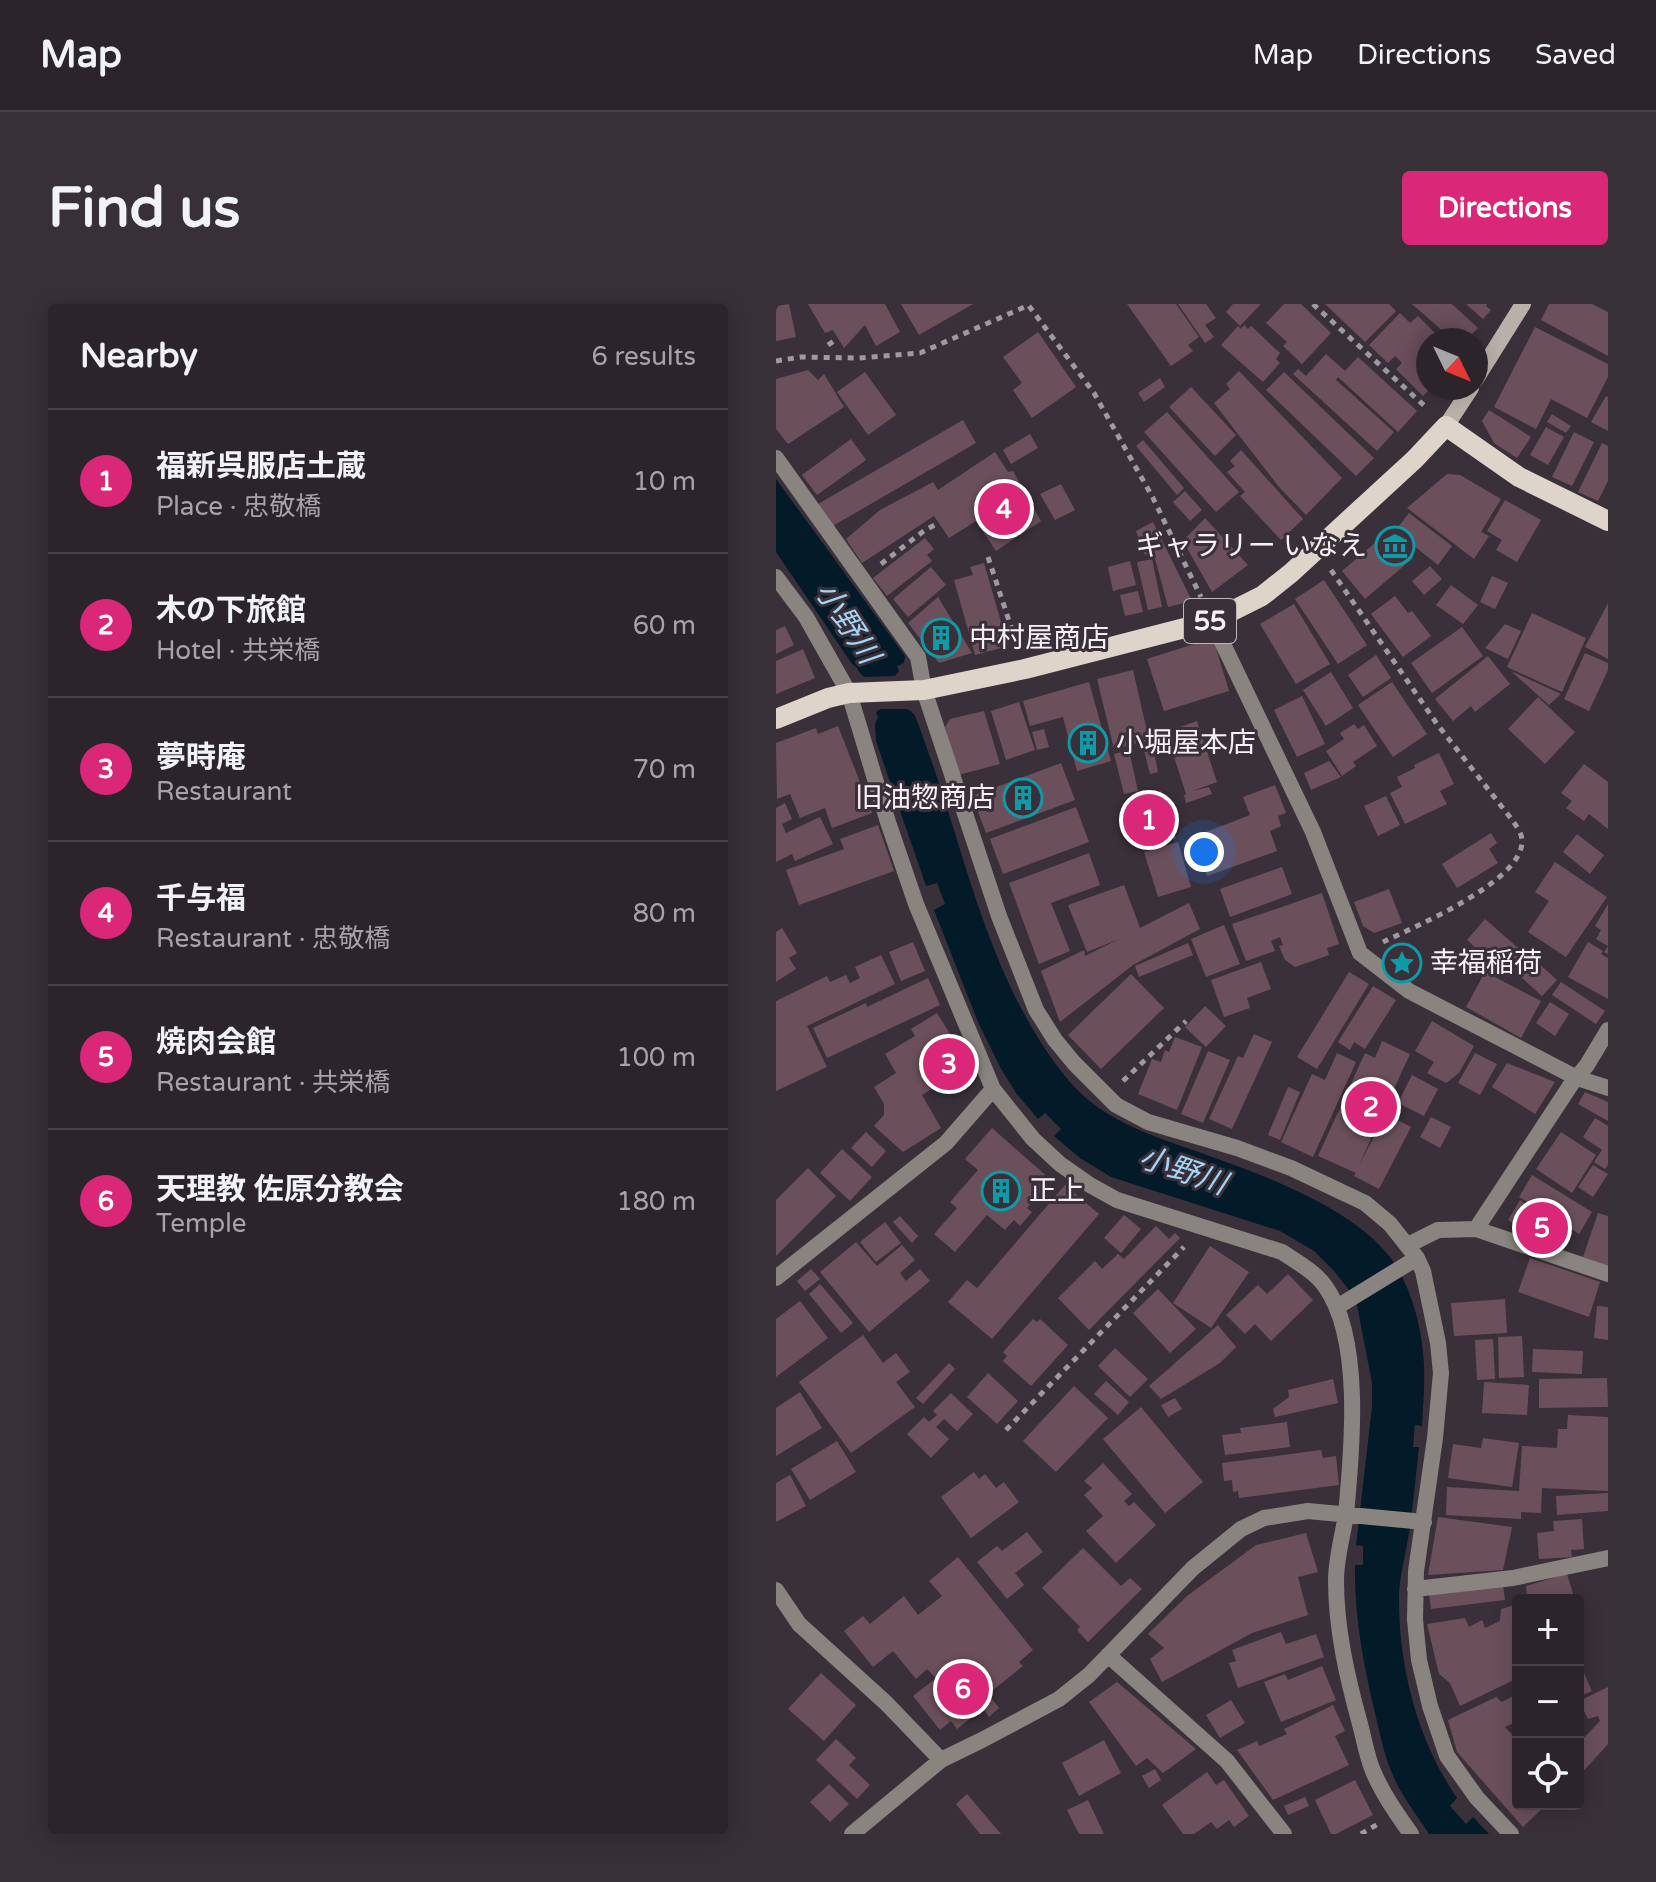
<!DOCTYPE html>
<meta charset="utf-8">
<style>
:root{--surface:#2c242b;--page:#383037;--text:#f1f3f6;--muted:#a6a4a9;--line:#484147;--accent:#db2777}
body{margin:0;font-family:"Varela Round","Noto Sans JP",sans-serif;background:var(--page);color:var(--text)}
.controls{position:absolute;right:24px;bottom:24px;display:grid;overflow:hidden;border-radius:8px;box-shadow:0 4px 20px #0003}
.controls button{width:72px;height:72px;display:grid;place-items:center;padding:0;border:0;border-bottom:2px solid var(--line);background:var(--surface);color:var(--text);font:40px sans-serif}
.compass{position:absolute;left:640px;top:24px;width:72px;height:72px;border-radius:50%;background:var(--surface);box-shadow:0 4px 20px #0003;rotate:133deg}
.you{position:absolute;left:428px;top:548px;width:28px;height:28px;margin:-20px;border:6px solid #fff;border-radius:50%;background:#1a73e8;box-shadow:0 0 0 12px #1a73e833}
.badge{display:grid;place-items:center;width:52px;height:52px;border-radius:50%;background:var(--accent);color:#fff;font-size:26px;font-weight:700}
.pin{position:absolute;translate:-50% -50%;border:4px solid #fff;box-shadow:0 2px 8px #0006}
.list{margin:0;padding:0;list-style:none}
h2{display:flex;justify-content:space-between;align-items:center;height:104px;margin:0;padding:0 32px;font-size:34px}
h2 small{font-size:26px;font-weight:400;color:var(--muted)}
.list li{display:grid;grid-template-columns:52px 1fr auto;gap:24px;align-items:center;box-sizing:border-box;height:144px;padding:0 32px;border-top:2px solid var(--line)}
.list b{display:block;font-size:30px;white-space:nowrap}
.list p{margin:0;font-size:26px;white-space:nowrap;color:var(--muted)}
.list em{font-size:26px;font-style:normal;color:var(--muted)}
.icon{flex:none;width:44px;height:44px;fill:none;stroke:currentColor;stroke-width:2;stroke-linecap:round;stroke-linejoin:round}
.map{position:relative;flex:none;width:832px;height:1530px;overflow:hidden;border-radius:8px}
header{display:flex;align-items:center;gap:48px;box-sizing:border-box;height:112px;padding:0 40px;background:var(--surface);border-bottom:2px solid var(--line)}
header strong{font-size:38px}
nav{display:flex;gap:44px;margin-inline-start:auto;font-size:28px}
.intro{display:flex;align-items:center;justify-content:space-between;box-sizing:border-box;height:192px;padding:0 48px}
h1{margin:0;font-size:56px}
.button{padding:20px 36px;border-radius:8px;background:var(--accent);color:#fff;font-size:28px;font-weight:700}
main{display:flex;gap:48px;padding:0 48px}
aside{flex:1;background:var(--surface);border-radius:8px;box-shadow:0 4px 20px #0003}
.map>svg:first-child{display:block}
.water{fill:#031a28}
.pier{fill:#3a3039}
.building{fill:#6b505c}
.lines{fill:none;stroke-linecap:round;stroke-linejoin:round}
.path{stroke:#a099a0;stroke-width:5;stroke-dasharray:6 6;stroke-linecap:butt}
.street{stroke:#89847f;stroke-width:16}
.secondary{stroke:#b9b1a9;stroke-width:16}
.primary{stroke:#ded4ca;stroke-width:20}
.labels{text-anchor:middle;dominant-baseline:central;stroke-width:6;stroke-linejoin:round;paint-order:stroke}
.shield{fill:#3a3039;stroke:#beb7be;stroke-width:2}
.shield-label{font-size:26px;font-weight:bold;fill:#f7f1f7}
.poi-label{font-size:28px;fill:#f7f1f7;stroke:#3a3039;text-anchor:start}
.water-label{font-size:30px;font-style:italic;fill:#a2d5f7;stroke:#3a3039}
</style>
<header>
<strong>Map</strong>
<nav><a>Map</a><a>Directions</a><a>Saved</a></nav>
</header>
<div class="intro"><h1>Find us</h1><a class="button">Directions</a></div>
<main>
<aside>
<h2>Nearby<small>6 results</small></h2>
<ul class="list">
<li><span class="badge">1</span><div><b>福新呉服店土蔵</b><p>Place · 忠敬橋</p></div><em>10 m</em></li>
<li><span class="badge">2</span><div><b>木の下旅館</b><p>Hotel · 共栄橋</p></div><em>60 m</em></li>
<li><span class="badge">3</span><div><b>夢時庵</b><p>Restaurant</p></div><em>70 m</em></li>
<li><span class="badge">4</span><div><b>千与福</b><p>Restaurant · 忠敬橋</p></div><em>80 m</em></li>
<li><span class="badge">5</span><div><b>焼肉会館</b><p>Restaurant · 共栄橋</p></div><em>100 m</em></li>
<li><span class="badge">6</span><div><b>天理教 佐原分教会</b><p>Temple</p></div><em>180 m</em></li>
</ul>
</aside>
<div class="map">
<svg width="832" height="1530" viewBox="0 0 832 1530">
<rect width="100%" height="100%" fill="#3a3039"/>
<path class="water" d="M0,175L129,352L128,359L121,362C136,404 152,445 166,488C198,588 225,696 294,778C326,815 371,830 414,845C476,867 573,900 614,953C634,981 644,1016 647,1049C650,1073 647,1098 646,1122L639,1121L637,1143H643C640,1172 637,1201 633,1229C630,1249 624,1269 623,1290C622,1361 641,1436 681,1494L674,1502L690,1520L697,1513L713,1530H653C642,1513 629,1496 620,1478C610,1458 605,1435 600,1413C588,1363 578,1313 579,1261H587V1242L580,1241L596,1103V1079L581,1001L573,986L558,967L538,947L504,927L335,873L304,854L278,832L285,825L269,809L262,815L240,789L224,763L202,718L158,606L169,600L161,579L150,582L100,437L99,420L102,413L81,364L76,360L0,248Z"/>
<path class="pier" d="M76,360L88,373L119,372L127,362L141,414L135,407L130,405H105L101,407L98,414Z"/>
<path class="building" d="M13,0L20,33L0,37V2Z
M32,0H109L124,28L100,42L89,21L68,44L57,26L49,29Z
M125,0H197L143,31Z
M351,0H400L423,33L412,41L417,47L395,62Z
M402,0H430L440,14L429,21L438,33L429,39Z
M457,0H485L464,22L450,8Z
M508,0H525L555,29L526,60L507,42L511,38L490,19Z
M549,0H613L620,7L589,38Z
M636,0H676L702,24L690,36H677Z
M690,0H711L710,2L715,6L707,15Z
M773,0H816L832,8V52L765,16Z
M624,9L634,19L642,12L666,36H652V84H655L647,92L620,65L626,59L619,52L612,59L593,41Z
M468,21L472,25L475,22L504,49L500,55L504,59L487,78L445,41L462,22L465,25Z
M759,23L832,60V73L811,114L775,95L760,125L718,103Z
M262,28L300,83L256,114L237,86L246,79L227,53Z
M550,50L569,67L582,53L641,107L622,128L562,73L560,76L618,128L601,147L517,70L522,65L530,72Z
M32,66L42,76L48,70L68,103L12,140L0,125V75Z
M463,67L566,174L530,211L503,183L438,99L454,85L450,80Z
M89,68L120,111L92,131L61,88Z
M508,68L598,154L580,172L490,86Z
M384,74L389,83L368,98L362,89Z
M415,83L460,131L439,152L393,103Z
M830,92L832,93V127L815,118Z
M713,106L755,133L741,154L718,139L706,117Z
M391,108L463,188L440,208L368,128Z
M776,110L795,122L790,129L771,118Z
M187,116L200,139L55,223L42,200Z
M770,123L788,133L772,161L754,151Z
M798,128L818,138L796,182L776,173Z
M254,130L262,144L235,160L227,146Z
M75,135L90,156L41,191L26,171Z
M367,136L408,184L401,191L360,142Z
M826,139L832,142V177L822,197L802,188Z
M465,146L527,215L505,236L464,192L469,188L451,168L459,162L454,157Z
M219,148L232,168L237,167L265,217L220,247L200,217L173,234L158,212L86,259L70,235L104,206L157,178L162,186Z
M671,170L684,171L725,195L705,228L713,232L698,255L631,204Z
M285,180L299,206L279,216L264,190Z
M409,187L426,206L414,217L397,198Z
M729,196L765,216L741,258L720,246L726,236L711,227Z
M633,209L676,242L662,261L619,227Z
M429,214L472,261L436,288L407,237Z
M377,218L416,297L392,303L377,247L369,251L360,227Z
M613,227L637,254L589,295L566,267Z
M149,234L158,245L151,251L156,257L111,292L97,274Z
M376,255L386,303L372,306L361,258Z
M354,257L360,281L337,287L332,263Z
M208,259L232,342L199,351L178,276L197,271L194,263Z
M654,262L666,275L648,291L636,277Z
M155,263L170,281L132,313L117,295Z
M716,272L732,279L719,305L704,298Z
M548,276L591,341L562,360L519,295Z
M675,281L702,301L687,320L660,301Z
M362,287L367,308L349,312L344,291Z
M619,292L632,309L636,307L655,332L627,353L595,310Z
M162,293L196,349L163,359L132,319Z
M832,299V355L809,343Z
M518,300L554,360L520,380L484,320Z
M756,309L810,334L786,388L731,363Z
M729,320L745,327L732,355L709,344Z
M9,322L18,341L0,350V326Z
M686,323L707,352L656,389L635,359Z
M437,334L453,387L388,407L371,355Z
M27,345L39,374L0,390V357Z
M809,349L832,359V366L813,407L788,395Z
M600,351L615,374L587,393L572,371Z
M712,352L734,380L699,408L695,402L677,417L659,395Z
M357,366L373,436L338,445L321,375Z
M735,367L785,390L773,401Z
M555,368L577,404L550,422L527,386Z
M313,378L335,457L301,467L287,413L254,422L247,397Z
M616,378L651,430L617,453L582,401Z
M526,392L549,440L521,453L498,406Z
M762,393L799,428L769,460L732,425Z
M243,398L259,446L230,456L215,407Z
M208,407L224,460L182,471L169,423L174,415Z
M421,417L441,478L416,487L433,483L436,490L410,499L408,491L410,490L390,428Z
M578,420L582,425L588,421L601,442L577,458L580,462L566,472L550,447L568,435L564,429Z
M62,422L96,509L56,524L49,504L24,514L14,490L1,495L0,439L40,424L42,430Z
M268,425L273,443L261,446L256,428Z
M377,444L382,468L374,470L368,446Z
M353,446L362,487L348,490L338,450Z
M663,449L678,480L664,487L671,500L629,520L614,489L626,483L621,473L639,464L638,461Z
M553,457L565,473L535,486L528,469Z
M285,459L299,496L210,529L196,492Z
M808,460L832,478V525L813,510L808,517L790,504L796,497L785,489Z
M499,481L510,509L502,512L505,522L494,527L501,547L431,572L417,533L474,511L467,493Z
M385,487L400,534L389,538L387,533L359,541L346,500Z
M610,492L624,521L602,532L588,502Z
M9,499L16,515L6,520L10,529L44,513L57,540L19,557L16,550L0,558V504Z
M300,503L313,538L227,570L214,535Z
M102,521L118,567L23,601L10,566L68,545L64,535Z
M715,529L721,539L713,545L722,559L681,584L666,560Z
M801,530L828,551L814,570L787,548Z
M402,538L415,583L382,593L368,548Z
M313,549L324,581L275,599L294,647L263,660L233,579Z
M779,558L831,593L790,653L752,628L773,597L759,588Z
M506,563L516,590L454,613L444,585Z
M348,581L364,624L413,599L424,625L357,661L284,718L265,667L308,646L309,652L343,635L311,648L292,601Z
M613,585L626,619L598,629L587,622L578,598Z
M546,589L563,640L551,644L553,651L519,663L509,656L503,642L507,641L504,633L495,637L499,647L470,657L456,620Z
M832,600V650L828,648L832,642L820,635L825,626L819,622Z
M709,615L751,652L732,673L691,636Z
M448,621L464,660L430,673L415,635Z
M6,624L21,649L13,654L20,665L0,678V628Z
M137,638L149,667L125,677L113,648Z
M812,638L827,647L825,650L832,654V695L792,673Z
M412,639L417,651L363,673L359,662Z
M623,646L632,657L624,664L614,654Z
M105,651L119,680L31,722L51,763L0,787V697L51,672L54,678L70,671L74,679L84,674L79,663Z
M759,656L781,676L766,692L744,672Z
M485,658L495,685L471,694L474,704L448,713L435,676Z
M573,668L593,680L541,765L521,753Z
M709,668L765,697L745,734L690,703Z
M355,670L388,704L325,765L292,731Z
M152,674L164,701L51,754L37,724L90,699L91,703Z
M785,678L829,707L820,720L776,691Z
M597,682L620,696L589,745L578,738L574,746L562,738Z
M774,698L793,710L779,732L760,719Z
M429,702L450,722L430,743L409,723Z
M161,709L194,762L146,791L165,824L127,848L98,822L108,811V800L98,783L120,769L109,750L139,732L135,725Z
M656,717L698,742L683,769L670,779L651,769L658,758L639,747Z
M478,730L496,738L456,825L433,815L462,752L467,754Z
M399,733L426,743L401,806L362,790L376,755L385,758L389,746L393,748Z
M606,737L634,750L583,861L610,810L635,823L603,885L578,872L580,869L542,852L589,749L599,754Z
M432,747L454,756L427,819L405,810Z
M561,749L580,758L537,853L505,838L536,770L549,776Z
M699,749L721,760L704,791L682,779Z
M731,759L779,778L759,810L716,783Z
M636,771L662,785L648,812L622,799Z
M512,783L524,788L504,836L492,831Z
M809,788L832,798V817L802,800Z
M655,813L675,823L664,844L644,833Z
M819,814L832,822V861L829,865L818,858L826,846L807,833Z
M216,824L275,876L251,904L256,908L244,922L238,916L229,926L211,911L179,948L158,930L181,904L174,898L202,866L189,855Z
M90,828L110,847L96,863L75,844Z
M785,828L820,851L796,889L760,865Z
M66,845L96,873L74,897L44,869Z
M817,861L832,870L817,893L802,883Z
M32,864L60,892L0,952V896Z
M756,871L816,908L803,930L743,893Z
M289,881L323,910L216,1035L172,998L191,976L201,984Z
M744,896L797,929L784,949L732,916Z
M822,909L832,912V962L807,953Z
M348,911L365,925L345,949L328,934Z
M124,912L142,932L136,939L117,918Z
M109,918L125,939L100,958L84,938Z
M380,922L393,935L399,929L404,934L313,1026L282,994L319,957L326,965L342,950L348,955Z
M80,938L101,962L126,941L139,956L124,969L130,977L144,965L154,977L93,1028L44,968Z
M434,942L473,968L435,1024L397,999Z
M754,954L824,978L813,1013L742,988Z
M35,965L44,975L29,987L21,977Z
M512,970L537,996L495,1037L479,1020L469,1030L450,1011L482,981L491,990Z
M44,980L77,1019L65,1029L33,990Z
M382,985L420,1025L394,1049L357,1009Z
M729,995L731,1029L678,1032L675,999Z
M24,997L52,1034L0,1073V1015Z
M821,1002L832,1003V1036L818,1034Z
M257,1015L261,1018L264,1015L292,1041L255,1082L227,1057L231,1052L227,1048Z
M442,1021L460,1043L444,1059L385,1095L373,1082Z
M87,1031L107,1059L120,1049L134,1068L120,1078L139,1103L75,1149L23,1078Z
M746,1032L748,1073L723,1074L722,1033Z
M717,1035L719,1075L701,1076L699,1036Z
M339,1044L372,1075L354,1093L322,1062Z
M757,1045L807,1047L806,1070L756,1068Z
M173,1059L179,1065L147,1100L140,1094Z
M212,1069L242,1097L221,1120L191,1093Z
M831,1074L832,1103L763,1104V1075Z
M557,1075L562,1099L499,1113L497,1105L513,1093L512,1086Z
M330,1077L353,1098L342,1111L318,1090Z
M708,1078L753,1081L751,1111L706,1109Z
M298,1082L332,1114L280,1168L247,1137Z
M24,1088L46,1124L0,1152V1104Z
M175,1089L197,1110L181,1127L168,1115L160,1123L173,1135L155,1154L131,1130L148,1113L153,1118L161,1111L157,1107Z
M399,1094L406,1105L392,1113L385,1101Z
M365,1103L427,1178L389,1209L327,1135Z
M792,1111L832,1113V1187L766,1184L765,1209L745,1208V1215L670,1211L671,1183L743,1187L746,1142L781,1144L782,1125H791Z
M511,1118L514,1143L449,1151L446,1131L465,1129L464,1124Z
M707,1134L743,1139L736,1183L672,1174L677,1140L705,1144Z
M61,1137L80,1168L34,1196L15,1165Z
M545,1146L547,1154L560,1152L563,1181L463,1194L462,1187L457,1188L456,1176L448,1177L446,1159Z
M327,1159L356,1190L348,1197L353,1202L358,1198L380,1221L340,1259L310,1227L327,1212L308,1191L316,1184L308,1177Z
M198,1168L203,1175L209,1170L220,1184L228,1178L243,1198L195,1234L165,1193Z
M14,1171L30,1202L0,1218V1179Z
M832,1189V1207L781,1211L780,1192Z
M662,1213L736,1223L727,1266L652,1271Z
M806,1215L808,1245L795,1246L796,1253L763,1255L761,1229L778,1227L777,1217Z
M251,1228L267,1248L239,1269L248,1281L231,1295L201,1258L221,1242L226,1247Z
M530,1229L542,1268L522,1273L532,1311L476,1329L386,1378L374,1355L388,1344L372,1330L411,1292L480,1241Z
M307,1244L345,1282L354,1274L366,1285L312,1338L301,1326L304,1323L266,1284Z
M182,1253L257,1346L243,1358L247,1362L212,1390L223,1404L213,1413L207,1404L181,1425L175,1417L164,1426L137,1392L160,1374L151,1365L140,1375L117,1347L97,1363L68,1327L87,1312L94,1320L128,1292L142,1311L166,1292L153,1277Z
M791,1270L799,1296H751L750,1282Z
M727,1281L729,1296L655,1305L653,1290Z
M742,1300V1374L684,1402L674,1379L663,1370L651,1320L689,1314L693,1323L706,1316L709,1324L724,1317L725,1305Z
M505,1328L510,1340L540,1330L548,1353L462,1384L453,1359L460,1357L456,1346Z
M802,1356L816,1387L802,1393Z
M546,1362L560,1396L505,1418L488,1378L509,1370L512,1376Z
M45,1369L80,1401L48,1437L12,1405Z
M341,1378L420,1445L387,1469L371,1454L360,1462L313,1398Z
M832,1383V1440L802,1473V1440L824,1417L822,1412L812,1415L803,1397Z
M737,1392L742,1398V1417L729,1423L742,1437V1500H771L747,1523L681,1448L672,1416L720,1393L726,1398Z
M455,1396L469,1419L444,1434L430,1411Z
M557,1401L569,1427L559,1432L573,1461L497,1496L461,1446L481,1437L483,1442L511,1430L508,1425Z
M60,1435L80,1454L73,1461L94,1481L81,1495L40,1456Z
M328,1436L345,1469L303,1492L286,1459Z
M379,1465L385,1476L373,1484L366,1472Z
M431,1468L440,1481L448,1476L473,1512L458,1523L453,1516L441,1525L435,1518L418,1530H407L386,1501Z
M579,1476L597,1511L560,1530H555L539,1496Z
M53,1480L73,1500L54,1518L34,1498Z
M191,1490L225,1530H204L180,1500Z
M529,1493L533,1502L512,1511L508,1502Z
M312,1496L328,1530H303L291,1506Z"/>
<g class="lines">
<path class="path" d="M537,0L652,105
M253,2L318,89L377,194L425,293
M52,41L58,37
M0,57L25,53L83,54L144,49L253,1
M212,253L241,341
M105,260L149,226L163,219
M555,266L661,420L737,517C741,523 747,531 746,539C743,579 640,622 607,638
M347,777L410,717
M230,1126L408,943
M585,1530L602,1520"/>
<path class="street" d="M0,154L142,353L148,386L223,612L260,706L279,736L298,759L340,801L372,818L461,844L515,864L589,899L614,920L641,954L647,967L662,1039L665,1069L659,1134L640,1267L639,1316L643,1356L654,1402L671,1452L701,1494L735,1530
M0,273L30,313L73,389L112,518L140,600L217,785L257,835L284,860L314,881L341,896L506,948C521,958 539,968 549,982C587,1035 576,1147 570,1210C567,1231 560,1254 560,1276C560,1325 571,1373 584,1420C588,1435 591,1453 597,1467C606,1489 621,1510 635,1530
M436,317L537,528L584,649L633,687L801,774L832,784
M700,925L832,970
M632,941L662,926L700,925L796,779L811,761L832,726
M0,974L170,839L217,785
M561,1003L641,954
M639,1285L737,1274L832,1254
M0,1286L23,1320L110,1399L165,1456
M332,1351L451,1457L508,1530
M76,1530L165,1456L206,1436L283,1395L313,1371L417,1264L465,1225L488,1214L532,1207L648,1218"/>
<path class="secondary" d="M700,75L747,0
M670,122L695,84"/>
<path class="primary" d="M0,415L52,394L73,389L148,386L249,365L436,317L486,292L515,269L639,155L670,122L743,173L832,217"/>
</g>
<defs>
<symbol id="museum-ring" viewBox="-11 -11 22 22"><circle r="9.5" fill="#3a3039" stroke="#0f9aa8" stroke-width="1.5"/><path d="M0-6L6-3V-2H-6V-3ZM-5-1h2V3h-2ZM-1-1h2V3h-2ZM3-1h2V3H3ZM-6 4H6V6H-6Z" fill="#0f9aa8"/></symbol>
<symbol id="building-ring" viewBox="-11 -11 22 22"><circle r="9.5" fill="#3a3039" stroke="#0f9aa8" stroke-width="1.5"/><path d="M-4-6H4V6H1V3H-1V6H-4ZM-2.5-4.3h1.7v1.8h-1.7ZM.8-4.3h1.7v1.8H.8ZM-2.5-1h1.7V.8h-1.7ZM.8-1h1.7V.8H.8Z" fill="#0f9aa8"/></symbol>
<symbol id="sight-ring" viewBox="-11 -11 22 22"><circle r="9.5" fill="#3a3039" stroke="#0f9aa8" stroke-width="1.5"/><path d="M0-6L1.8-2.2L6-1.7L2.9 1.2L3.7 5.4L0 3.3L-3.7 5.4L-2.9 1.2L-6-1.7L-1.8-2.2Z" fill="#0f9aa8"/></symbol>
</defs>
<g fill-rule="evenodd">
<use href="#museum-ring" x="597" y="220" width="44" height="44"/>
<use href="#building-ring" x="143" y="312" width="44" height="44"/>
<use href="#building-ring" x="290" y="417" width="44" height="44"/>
<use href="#building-ring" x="225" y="472" width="44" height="44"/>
<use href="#sight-ring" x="604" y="637" width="44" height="44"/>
<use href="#building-ring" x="203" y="865" width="44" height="44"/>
</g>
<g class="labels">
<rect class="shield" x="408" y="295" width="52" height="44" rx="6"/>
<g class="shield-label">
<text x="434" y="317">55</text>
</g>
<g class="poi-label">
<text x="591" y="242" text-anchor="end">ギャラリー いなえ</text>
<text x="193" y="334">中村屋商店</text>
<text x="340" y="439">小堀屋本店</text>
<text x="219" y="494" text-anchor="end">旧油惣商店</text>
<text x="654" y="659">幸福稲荷</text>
<text x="253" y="887">正上</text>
</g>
<g class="water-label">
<text transform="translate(71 319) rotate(57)">小野川</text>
<text transform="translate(407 867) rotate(19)">小野川</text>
</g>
</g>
</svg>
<div class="controls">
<button>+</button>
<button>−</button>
<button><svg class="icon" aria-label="locate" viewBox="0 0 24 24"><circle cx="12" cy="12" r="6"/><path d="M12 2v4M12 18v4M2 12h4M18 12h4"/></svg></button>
</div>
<svg class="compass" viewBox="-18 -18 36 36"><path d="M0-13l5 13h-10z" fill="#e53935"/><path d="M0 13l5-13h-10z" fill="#a6a4a9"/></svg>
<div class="you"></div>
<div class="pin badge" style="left:373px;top:516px">1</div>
<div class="pin badge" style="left:595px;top:803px">2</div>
<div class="pin badge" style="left:173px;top:760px">3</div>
<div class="pin badge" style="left:228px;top:205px">4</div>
<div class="pin badge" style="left:766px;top:924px">5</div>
<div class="pin badge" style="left:187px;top:1385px">6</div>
</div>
</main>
